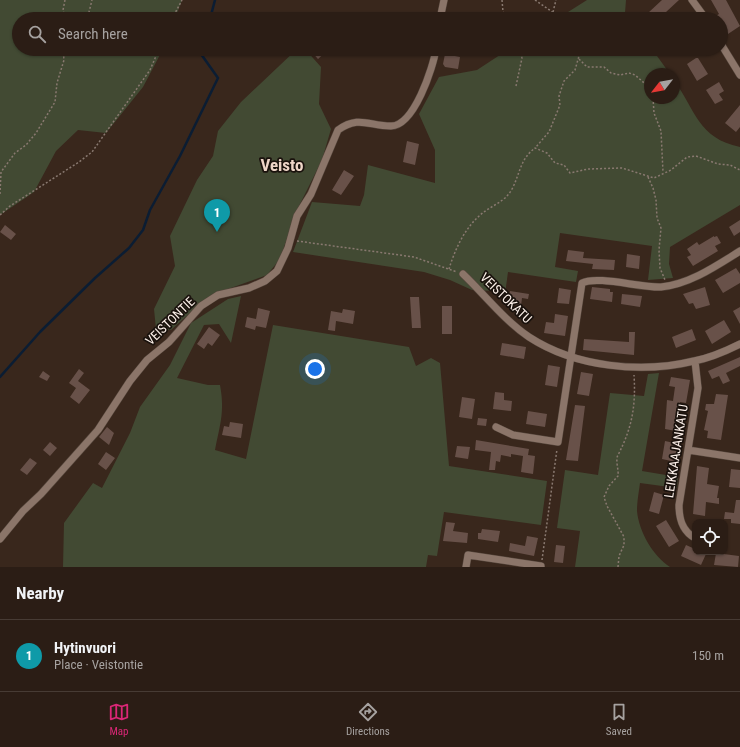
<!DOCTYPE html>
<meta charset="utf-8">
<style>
:root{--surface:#2b1d15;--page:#33261e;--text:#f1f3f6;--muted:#a6a2a0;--line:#473b34;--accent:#db2777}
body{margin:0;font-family:"Roboto Condensed",sans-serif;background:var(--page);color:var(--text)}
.controls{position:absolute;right:12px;bottom:12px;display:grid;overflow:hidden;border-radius:8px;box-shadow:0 1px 3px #0004}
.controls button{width:36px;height:36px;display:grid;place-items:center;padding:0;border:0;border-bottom:1px solid var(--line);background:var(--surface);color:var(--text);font:20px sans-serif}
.compass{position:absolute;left:644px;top:68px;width:36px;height:36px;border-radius:50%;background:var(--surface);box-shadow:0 1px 3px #0004;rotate:239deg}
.you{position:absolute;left:315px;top:369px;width:14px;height:14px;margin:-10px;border:3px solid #fff;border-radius:50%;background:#1a73e8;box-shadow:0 0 0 6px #1a73e833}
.badge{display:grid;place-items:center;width:26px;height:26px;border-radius:50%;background:var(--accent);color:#fff;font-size:13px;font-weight:700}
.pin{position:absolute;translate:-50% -33px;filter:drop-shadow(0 1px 2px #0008)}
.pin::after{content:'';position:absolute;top:21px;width:14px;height:12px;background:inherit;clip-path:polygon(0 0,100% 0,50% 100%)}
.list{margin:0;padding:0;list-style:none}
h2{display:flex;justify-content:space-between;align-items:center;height:52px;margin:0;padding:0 16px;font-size:17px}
h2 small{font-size:13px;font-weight:400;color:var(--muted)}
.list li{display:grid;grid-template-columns:26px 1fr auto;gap:12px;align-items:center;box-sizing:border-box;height:72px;padding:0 16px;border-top:1px solid var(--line)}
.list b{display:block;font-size:15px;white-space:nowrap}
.list p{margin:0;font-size:13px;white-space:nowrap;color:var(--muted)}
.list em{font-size:13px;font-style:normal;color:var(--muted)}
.icon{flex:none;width:22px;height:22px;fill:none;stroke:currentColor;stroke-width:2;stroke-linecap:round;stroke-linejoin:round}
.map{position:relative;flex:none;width:740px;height:567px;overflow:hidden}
.search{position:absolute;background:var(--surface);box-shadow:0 1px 3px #0004;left:12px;right:12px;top:12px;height:44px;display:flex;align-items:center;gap:10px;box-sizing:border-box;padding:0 14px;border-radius:22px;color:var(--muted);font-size:15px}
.sheet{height:124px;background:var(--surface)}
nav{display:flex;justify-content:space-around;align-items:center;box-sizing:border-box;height:56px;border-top:1px solid var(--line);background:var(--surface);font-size:11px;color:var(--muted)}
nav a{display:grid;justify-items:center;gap:2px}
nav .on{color:var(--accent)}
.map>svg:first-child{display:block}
.green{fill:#424a33}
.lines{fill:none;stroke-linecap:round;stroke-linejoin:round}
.stream{stroke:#0b1d33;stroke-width:2.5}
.building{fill:#685149}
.minor-casing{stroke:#55463c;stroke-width:8}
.path{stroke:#897970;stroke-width:1.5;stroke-dasharray:2 2;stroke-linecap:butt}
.minor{stroke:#8b7569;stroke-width:7}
.labels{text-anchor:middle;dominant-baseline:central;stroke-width:3.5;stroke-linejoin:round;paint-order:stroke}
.street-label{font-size:13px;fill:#fcf0e9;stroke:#1a120d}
.district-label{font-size:17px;font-weight:bold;fill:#eed5c7;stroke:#1a120d}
</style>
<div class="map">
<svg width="740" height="567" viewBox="0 0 740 567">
<rect width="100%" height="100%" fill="#39271c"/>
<path class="green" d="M0,0H182L175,19H19V49H163L143,87L106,133L78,130L56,151L34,192L0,215Z
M587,0H626L625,13L630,19H557Z
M297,49H305L321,67L319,104L331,129L322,160L296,212L280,259L267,275L228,289L202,302L171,330L156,329L154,309L175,266L170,236L197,180L213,156L218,131L241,102Z
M509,49H652L670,74H650V98H674V80C696,111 698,138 740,147V205L670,247L669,264L673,278L648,280L652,246L560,233L555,267L578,271L576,282L508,272L505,294L496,291L472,290L450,280L424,272L293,252L312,202L360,206L364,195L368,165L435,183V150L419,114L439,77L477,70Z
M241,296L231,343L219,324L204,325L177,378L208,385H220C225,412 220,424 215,450L246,459L273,325L409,347L416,366L431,358L440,363L449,466L547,481L541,525L444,512L437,556L428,555L426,567H63L64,523L93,483L102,488L130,433L140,407L170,365L191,323L228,299Z
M659,373L642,471L678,477L677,488L640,483C639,491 637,502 637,511C639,532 653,556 670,567H575L580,531L557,528L565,470L598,475L610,393L644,396L648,374Z"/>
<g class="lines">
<path class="stream" d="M210,19L215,0
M0,377L40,332L95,278L129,248L143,230L150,210L180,156L218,78L201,54L202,49"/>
</g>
<path class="building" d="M662,0H679L666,12L672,19H654L648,13Z
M711,0H726L740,26L728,34L724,27L721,28V19H711L719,14Z
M309,49H329L318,59Z
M445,54L460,57L458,69L445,67L443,64Z
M696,58H698L708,74L697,81L687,64Z
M719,82L724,91L719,94L723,100L715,104L706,90Z
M740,105V127L736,132L725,123Z
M407,141L419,144L415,165L403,162Z
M344,170L354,176L341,195L332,190Z
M740,220V232L734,236L729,227Z
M5,225L16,234L11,240L0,232Z
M714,236V237L717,236L721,243L715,246L718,251L693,266L687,257L691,255L687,249L697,242L699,245Z
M568,250L584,252L583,258L615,260L614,270L592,269L593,264L566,261Z
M627,254L640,256L639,269L626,267Z
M736,268L740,274V283L723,293L715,280Z
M592,287L610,289V292H613L612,302L590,299Z
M705,287L710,305L696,309L693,303L689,304L683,294Z
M559,288L571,290L569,304L557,303Z
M510,291L529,294L528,299L522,298L521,306L508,304Z
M622,294L642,296L640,307L621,304Z
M410,297H419L421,328H412Z
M442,306H452V334H442Z
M740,307V324L733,311Z
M258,308L270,311L266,328L256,326L255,330L245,327L247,317L256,319Z
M343,309L355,311L353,324L336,321L335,331L328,330L331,311L342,313Z
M555,314L568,316L565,336L544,333L546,322L554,323Z
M724,320L731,332L712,344L705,331Z
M209,327L220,335L212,346L208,343L204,349L197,344Z
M692,329L696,340L676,348L672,337Z
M629,332H635L634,355L583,350L584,339L629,342Z
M502,343L526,347L524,359L500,355Z
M740,357V366L726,373L730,381L723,384L719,376L712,379L708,371Z
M548,365L560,367L557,387L545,385Z
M79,369L84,373L78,381L90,390L79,404L70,397L76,388L69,383Z
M43,371L50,376L47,381L39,377Z
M581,372L593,374L589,396L577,394Z
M671,377L690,380L686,403L680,402L676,431L665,429L667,400L673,401L675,387L669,386Z
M495,392L504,393V400L512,401L511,411L493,409Z
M716,394L728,395L721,440L707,438L708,431L704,430L708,411L705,410L706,404H714Z
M462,397L475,399L472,419L459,417Z
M575,405L585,406L578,461L566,460Z
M528,411L547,414L545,427L526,424Z
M478,418L487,419L486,426L477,425Z
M230,422L243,424L241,438L222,435L224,426L229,427Z
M107,427L114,433L109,445L99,437Z
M476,440L529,449L528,455L535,456L533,474L521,472L523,456L511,454V457L501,455L500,462L496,461L495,470H489L491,452L475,450Z
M665,441L679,444L676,462L662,459Z
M50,442L57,448L50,456L43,450Z
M457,446L470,447L468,459L455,457Z
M106,452L115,458L106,470L98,464Z
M30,458L37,463L27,475L20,470Z
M697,466L709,468L707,484L719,486L717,498H719V504L706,502L705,516L693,514Z
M731,469L740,470V488L729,487Z
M654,492L664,495L659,514L649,511Z
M736,500H740V524L731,523V519H724L725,512L734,513Z
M666,520L679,541L669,547L656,526Z
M446,522L455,523L453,531L468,533L467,543L443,541Z
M482,529L500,531L498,542L478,539V533H481Z
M527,536L538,538L534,556L509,551L510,543L525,546Z
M556,545L565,546L563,563L554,562Z
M686,545L695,549V552L706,554L701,565L681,556Z
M716,553L739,556L738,567L714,565Z"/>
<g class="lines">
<defs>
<path id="minor" d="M692,0L706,19
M440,19L444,0
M721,44L740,75
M463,274C485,295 504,320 529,337C575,367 641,374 694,361C710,358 726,351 740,344
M695,361L698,388L679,505C679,519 682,531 695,538
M496,427L513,435L558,442L582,283C597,275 641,288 661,287C690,284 716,266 740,251
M688,450L740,458
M0,539L23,511L41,494L98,430L130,381L147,360L169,342L201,306L218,295L249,288L265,281L277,271L288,248L297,216L311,194L338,130C359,115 369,126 391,126C414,126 433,68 436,49
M466,567L468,555L541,566V567"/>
</defs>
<use href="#minor" class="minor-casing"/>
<path class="path" d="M65,0L63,10L65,19
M502,0L503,12L508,19
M535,0L551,11L558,19
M553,12L556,0
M80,19L88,16L92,0
M172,19L182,0
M578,49L579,56L575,70L564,81L559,96L560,105L549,132L535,148L547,153L555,163L564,165L570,173L588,169L622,168L654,178L671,170L687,157L696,156L718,164L730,165L740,170
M579,59L587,67H604L611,73L620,75L629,73L635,75L650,88
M516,86L522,58L519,49
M653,98L654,113L661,131L663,172
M648,177L653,188L656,200L657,218L661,228L659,250L660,268L665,280
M0,194L1,172L15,153L26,145L36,133L55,102L57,83L64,60L63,49
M0,215L10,206L79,162L92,152L150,70L159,49
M297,241L414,257L457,272
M449,269C455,249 466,225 484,212C493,205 506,201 512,189C520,174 520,159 535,148
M542,560L557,449
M618,567L619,556L624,545V537L607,506L604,497L609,486L618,476C619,470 615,460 618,455C632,428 636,406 634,375"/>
<use href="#minor" class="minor"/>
</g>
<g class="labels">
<g class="street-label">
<text transform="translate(506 298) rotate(44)">VEISTOKATU</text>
<text transform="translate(170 321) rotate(-44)">VEISTONTIE</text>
<text transform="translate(676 451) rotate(-81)">LEIKKAAJANKATU</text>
</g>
<g class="district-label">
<text x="282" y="165">Veisto</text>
</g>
</g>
</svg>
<div class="controls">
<button><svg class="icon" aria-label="locate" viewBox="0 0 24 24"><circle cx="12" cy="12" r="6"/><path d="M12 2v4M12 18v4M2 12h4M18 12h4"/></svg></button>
</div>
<svg class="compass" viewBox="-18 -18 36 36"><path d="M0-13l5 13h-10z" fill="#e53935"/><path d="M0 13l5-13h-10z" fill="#a6a2a0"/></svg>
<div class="you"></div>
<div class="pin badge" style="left:217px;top:232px;background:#0f9aa8">1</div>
<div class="search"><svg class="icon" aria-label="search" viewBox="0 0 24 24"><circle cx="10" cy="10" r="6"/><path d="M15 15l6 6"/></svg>Search here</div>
</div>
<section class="sheet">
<h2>Nearby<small></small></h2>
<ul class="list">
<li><span class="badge" style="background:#0f9aa8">1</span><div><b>Hytinvuori</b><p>Place · Veistontie</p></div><em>150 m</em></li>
</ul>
</section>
<nav>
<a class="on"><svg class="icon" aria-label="map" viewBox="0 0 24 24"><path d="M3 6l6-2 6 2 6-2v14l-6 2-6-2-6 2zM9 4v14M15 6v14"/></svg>Map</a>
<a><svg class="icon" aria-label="directions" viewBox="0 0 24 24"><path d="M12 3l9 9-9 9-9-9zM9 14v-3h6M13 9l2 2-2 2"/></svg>Directions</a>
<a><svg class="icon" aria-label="saved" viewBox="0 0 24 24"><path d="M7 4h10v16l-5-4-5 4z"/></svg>Saved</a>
</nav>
